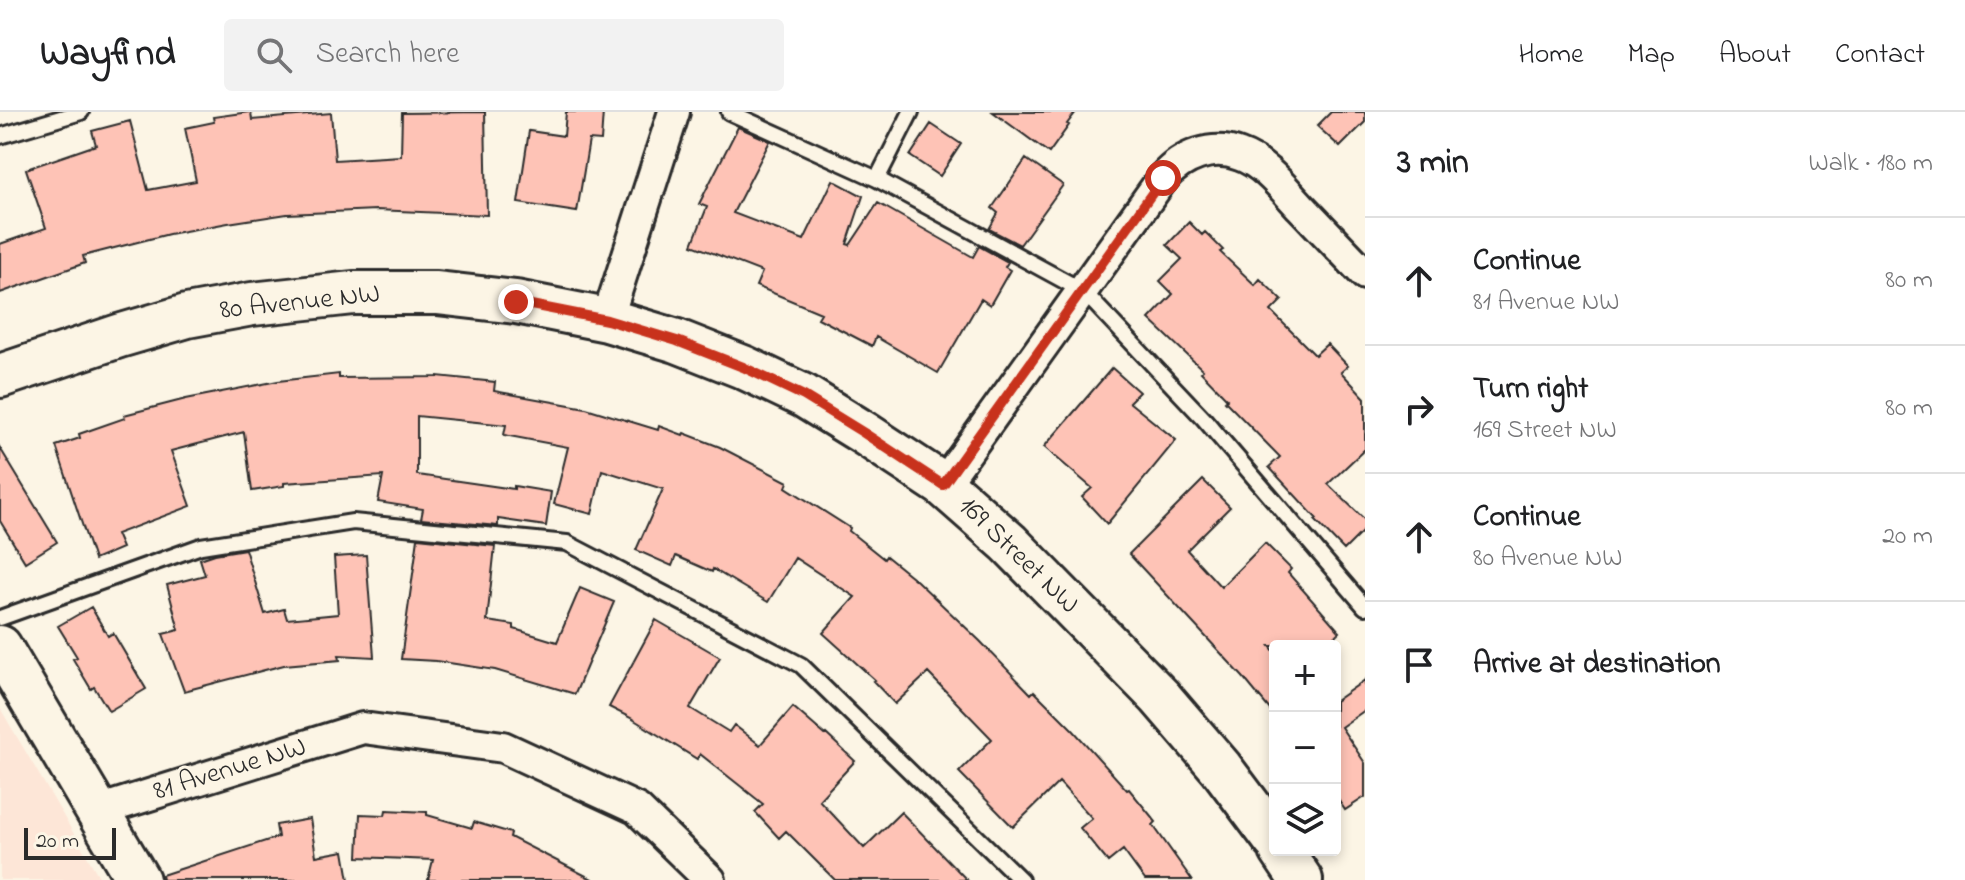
<!DOCTYPE html>
<meta charset="utf-8">
<style>
:root{--surface:#fff;--page:#f2f2f2;--text:#202124;--muted:#757577;--line:#e0e0e0}
body{margin:0;font-family:"Indie Flower",sans-serif;background:var(--page);color:var(--text)}
.controls{position:absolute;right:24px;bottom:24px;display:grid;overflow:hidden;border-radius:8px;box-shadow:0 4px 12px #0003}
.controls button{width:72px;height:72px;display:grid;place-items:center;padding:0;border:0;border-bottom:2px solid var(--line);background:var(--surface);color:var(--text);font:40px sans-serif}
.scale{position:absolute;left:24px;bottom:20px;width:92px;box-sizing:border-box;padding-left:8px;border:4px solid #2b2b2b;border-top:0;font-size:22px;line-height:28px;white-space:nowrap;color:#2b2b2b;-webkit-text-stroke:6px #fcf5e5;paint-order:stroke}
.stop{position:absolute;width:24px;height:24px;margin:-18px;border:6px solid #c8321e;border-radius:50%;background:#fff}
.stop.end{background:#c8321e;border-color:#fff;box-shadow:0 2px 8px #0008}
.list{margin:0;padding:0;list-style:none}
h2{display:flex;justify-content:space-between;align-items:center;height:104px;margin:0;padding:0 32px;font-size:34px}
h2 small{font-size:26px;font-weight:400;color:var(--muted)}
.list li{display:grid;grid-template-columns:52px 1fr auto;gap:24px;align-items:center;box-sizing:border-box;height:128px;padding:0 32px;border-top:2px solid var(--line)}
.list b{display:block;font-size:30px;white-space:nowrap}
.list p{margin:0;font-size:26px;white-space:nowrap;color:var(--muted)}
.list em{font-size:26px;font-style:normal;color:var(--muted)}
.icon{flex:none;width:44px;height:44px;fill:none;stroke:currentColor;stroke-width:2;stroke-linecap:round;stroke-linejoin:round}
.map{position:relative;flex:none;width:1365px;height:768px;overflow:hidden}
header{display:flex;align-items:center;gap:48px;box-sizing:border-box;height:112px;padding:0 40px;background:var(--surface);border-bottom:2px solid var(--line)}
header strong{font-size:38px}
nav{display:flex;gap:44px;margin-inline-start:auto;font-size:28px}
.search{width:560px;height:72px;background:var(--page);display:flex;align-items:center;gap:20px;box-sizing:border-box;padding:0 28px;border-radius:8px;color:var(--muted);font-size:30px}
main{display:flex}
aside{flex:1;background:var(--surface)}
.map>svg:first-child{display:block}
.built{fill:#fde6d7}
.building{fill:#fec3b6;stroke:#2b2b2b;stroke-width:2}
.lines{fill:none;stroke-linecap:round;stroke-linejoin:round}
.lane-casing{stroke:#2b2b2b;stroke-width:20}
.street-casing{stroke:#2b2b2b;stroke-width:36}
.secondary-casing{stroke:#2b2b2b;stroke-width:48}
.lane{stroke:#fcf5e5;stroke-width:14}
.street{stroke:#fcf5e5;stroke-width:30}
.secondary{stroke:#fcf5e5;stroke-width:42}
.route{stroke:#c8321e;stroke-width:10}
.labels{text-anchor:middle;dominant-baseline:central;stroke-width:6;stroke-linejoin:round;paint-order:stroke}
.street-label{font-size:28px;fill:#2b2b2b;stroke:#fcf5e5}
</style>
<header>
<strong>Wayfind</strong>
<div class="search"><svg class="icon" aria-label="search" viewBox="0 0 24 24"><circle cx="10" cy="10" r="6"/><path d="M15 15l6 6"/></svg>Search here</div>
<nav><a>Home</a><a>Map</a><a>About</a><a>Contact</a></nav>
</header>
<main>
<div class="map">
<svg width="1365" height="768" viewBox="0 0 1365 768">
<rect width="100%" height="100%" fill="#fcf5e5"/>
<filter id="ink" filterUnits="userSpaceOnUse"><feTurbulence type="fractalNoise" baseFrequency=".0125" numOctaves="2"/><feDisplacementMap in="SourceGraphic" scale="16" xChannelSelector="R" yChannelSelector="G"/><feConvolveMatrix kernelMatrix="1 2 1 2 8 2 1 2 1" color-interpolation-filters="sRGB"/></filter>
<g filter="url(#ink)">
<path class="built" d="M0,596L101,768H0Z"/>
<path class="building" d="M249,0H251L252,8L331,1L335,48L401,44L402,1L485,0L487,103L376,98L287,102L228,111L169,122L83,144L85,151L0,181V132L46,116L26,57L96,33L92,19L130,9L148,78L196,69L185,16L214,10L213,5Z
M566,0H603L601,29L589,28L577,100L518,91L529,19L564,24Z
M993,0H1076L1067,12L1069,13L1049,41Z
M1331,0H1365V10L1340,35L1317,14Z
M931,12L961,32L940,64L910,44Z
M738,15L770,29L733,101L804,128L833,68L863,84L847,132L850,133L878,91L973,145L979,134L1008,150L1005,155L1010,158L990,193L981,187L938,261L876,225L872,234L818,206L821,201L756,174L762,160L692,133L707,95L699,92Z
M1026,47L1063,73L1020,133L989,117L998,101L992,96Z
M1189,110L1202,123L1205,120L1223,138L1220,140L1255,173L1260,167L1282,188L1271,199L1315,243L1327,232L1348,254L1341,260L1365,286V337L1328,372L1365,408V417L1344,438L1315,408L1317,407L1269,355L1280,345L1225,289L1227,287L1201,260L1203,258L1149,207L1173,182L1160,169L1182,147L1167,133Z
M1112,256L1139,280L1129,290L1176,328L1107,412L1082,385L1092,376L1044,335Z
M339,262V266L438,265V264L495,270L494,279L586,296L658,318L659,314L683,323L684,321L720,335L788,370L786,375L850,416L849,419L884,447L886,444L917,469L980,529L1031,582L1034,579L1073,618L1127,678L1129,677L1156,710L1153,713L1192,768H1145L1123,738L1108,750L1080,716L1092,706L1059,670L1013,715L959,660L992,627L928,561L895,592L873,569L875,568L823,521L855,485L795,446L768,490L713,457L712,460L676,444L672,454L636,438L663,377L602,358L592,402L554,392L568,335L504,323L506,313L417,304V363L514,377V374L551,380L546,414L498,407V414L421,407L423,397L378,390L383,364L284,371V374L252,379L244,320L171,339L191,394L116,422L122,436L94,448L56,334L80,326L79,322L125,306L124,303L186,287L278,269Z
M0,336L57,430L25,450L0,409Z
M1203,368L1230,395L1187,438L1221,475L1265,431L1291,457L1288,461L1340,520L1325,534H1270L1275,540V604L1243,565L1129,442Z
M418,426L495,434L487,509L514,513V517L557,530L580,476L614,490L575,582L495,558L436,549L401,547Z
M245,437L265,502L284,497L287,507L338,502L334,445L366,443L374,545L339,543L340,548L284,553L184,579L163,522L179,518L167,473L205,463L200,447L215,442Z
M91,495L108,524L113,521L146,577L109,599L94,575L91,577L73,547L77,545L58,514Z
M656,508L720,545L690,596L729,620L734,613L760,633L793,595L825,623L826,622L855,649L819,688L864,736L901,700L967,768H835L786,719L779,726L755,700L763,692L700,642L697,647L631,606L609,595Z
M1365,568V598L1341,615L1365,651V685L1345,698L1335,683V589Z
M386,698L427,700V703L472,716L474,710L511,721L510,725L594,768H428L433,748L358,745L360,702L385,703Z
M310,707L316,744L344,739L349,768H163L162,763L278,725L276,713Z"/>
<g class="lines">
<defs>
<path id="lane" d="M729,0L877,67L1083,179L1204,307L1365,495
M0,24L81,0
M877,67L911,0
M0,506L201,434L353,410L567,431L801,553L1021,768"/>
<path id="street" d="M607,208L674,0
M943,373L1163,66C1182,44 1212,32 1240,43C1264,51 1284,77 1301,95C1322,117 1344,140 1365,162
M98,699L363,616L503,635L637,697L710,768"/>
<path id="secondary" d="M0,264L119,224L187,204L252,192L353,181H437L516,190L607,208L677,229L743,255L804,284L864,321L943,373L1009,431L1160,585L1221,656L1275,728
M0,535L138,768
M1281,738L1301,768"/>
</defs>
<use href="#lane" class="lane-casing"/>
<use href="#street" class="street-casing"/>
<use href="#secondary" class="secondary-casing"/>
<use href="#lane" class="lane"/>
<use href="#street" class="street"/>
<use href="#secondary" class="secondary"/>
</g>
</g>
<g class="lines" filter="url(#ink)">
<path class="route" d="M516,190L607,208L677,229L743,255L804,284L864,321L943,373L1163,66"/>
</g>
<g class="labels">
<g class="street-label">
<text transform="translate(300 191) rotate(-6)">80 Avenue NW</text>
<text transform="translate(1018 444) rotate(44)">169 Street NW</text>
<text transform="translate(230 658) rotate(-17)">81 Avenue NW</text>
</g>
</g>
</svg>
<div class="controls">
<button>+</button>
<button>−</button>
<button><svg class="icon" aria-label="layers" viewBox="0 0 24 24"><path d="M12 4l9 5-9 5-9-5zM3 14l9 5 9-5"/></svg></button>
</div>
<div class="scale">20 m</div>
<div class="stop" style="left:1163px;top:66px"></div>
<div class="stop end" style="left:516px;top:190px"></div>
</div>
<aside>
<h2>3 min<small>Walk · 180 m</small></h2>
<ul class="list">
<li><svg class="icon" aria-label="ahead" viewBox="0 0 24 24"><path d="M12 20V5M6 11l6-6 6 6"/></svg><div><b>Continue</b><p>81 Avenue NW</p></div><em>80 m</em></li>
<li><svg class="icon" aria-label="right" viewBox="0 0 24 24"><path d="M7 20v-9h11M14 6l5 5-5 5"/></svg><div><b>Turn right</b><p>169 Street NW</p></div><em>80 m</em></li>
<li><svg class="icon" aria-label="ahead" viewBox="0 0 24 24"><path d="M12 20V5M6 11l6-6 6 6"/></svg><div><b>Continue</b><p>80 Avenue NW</p></div><em>20 m</em></li>
<li><svg class="icon" aria-label="arrive" viewBox="0 0 24 24"><path d="M6 21V4h12l-3 4 3 4H6"/></svg><div><b>Arrive at destination</b></div></li>
</ul>
</aside>
</main>
